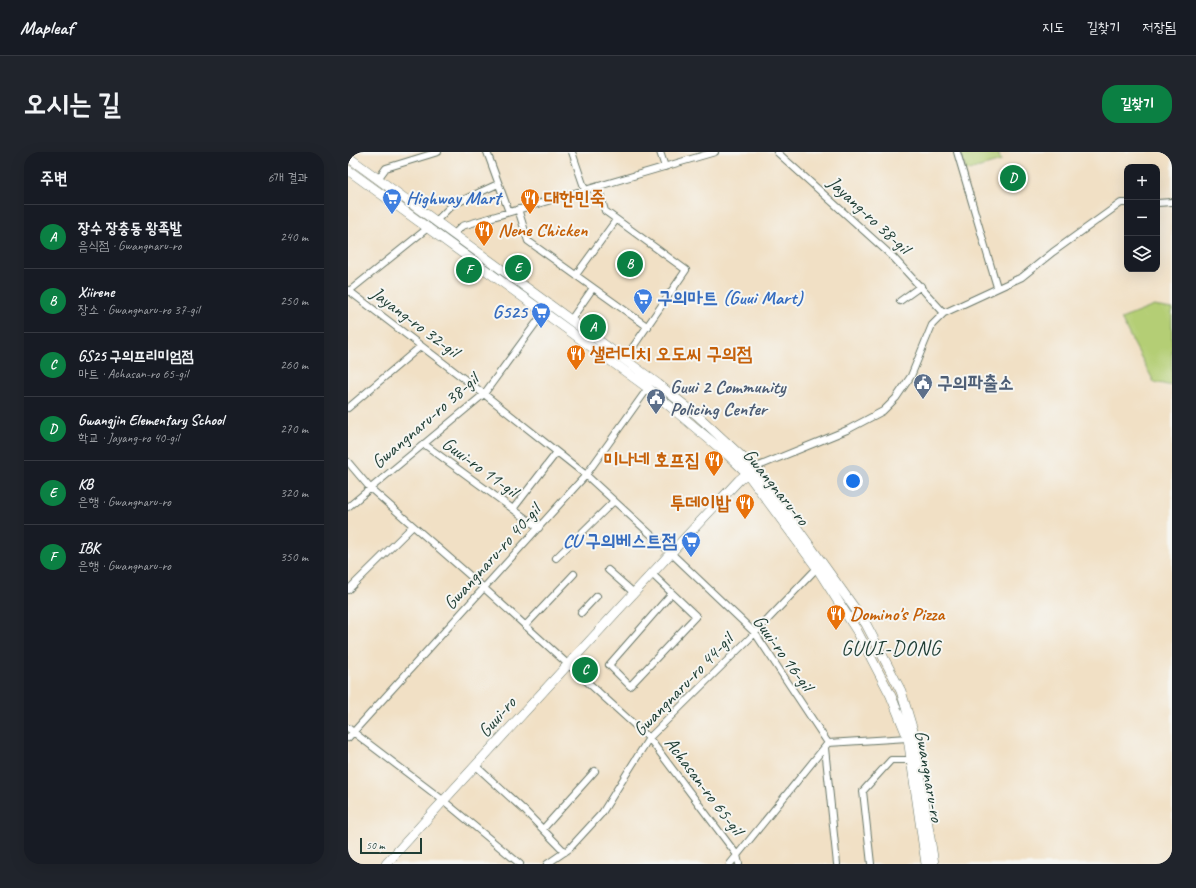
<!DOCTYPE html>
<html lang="ko">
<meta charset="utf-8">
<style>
:root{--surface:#171b24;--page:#20242c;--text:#f1f3f6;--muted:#9ea1a6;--line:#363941;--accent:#0b8043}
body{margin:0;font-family:Caveat,"Poor Story",sans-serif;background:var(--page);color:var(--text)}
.controls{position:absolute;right:12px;top:12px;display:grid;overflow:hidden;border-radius:8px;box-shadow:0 4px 16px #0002}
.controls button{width:36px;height:36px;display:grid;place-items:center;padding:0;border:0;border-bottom:1px solid var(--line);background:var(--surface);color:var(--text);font:20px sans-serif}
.scale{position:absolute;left:12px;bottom:10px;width:62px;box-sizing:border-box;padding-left:4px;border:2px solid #1f3d34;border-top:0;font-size:11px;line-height:14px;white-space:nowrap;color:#1f3d34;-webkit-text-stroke:3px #f6f6f2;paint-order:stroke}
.you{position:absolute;left:505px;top:329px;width:14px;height:14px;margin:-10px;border:3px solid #fff;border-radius:50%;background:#1a73e8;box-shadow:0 0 0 6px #1a73e833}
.badge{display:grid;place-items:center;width:26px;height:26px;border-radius:50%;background:var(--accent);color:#fff;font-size:13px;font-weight:700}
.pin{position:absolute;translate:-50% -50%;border:2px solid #fff;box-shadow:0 1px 4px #0006}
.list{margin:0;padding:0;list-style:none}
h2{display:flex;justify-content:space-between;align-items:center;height:52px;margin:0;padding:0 16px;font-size:17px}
h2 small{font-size:13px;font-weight:400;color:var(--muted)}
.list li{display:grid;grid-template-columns:26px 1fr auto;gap:12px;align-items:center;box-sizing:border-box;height:64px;padding:0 16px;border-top:1px solid var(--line)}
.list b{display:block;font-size:15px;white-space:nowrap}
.list p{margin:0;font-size:13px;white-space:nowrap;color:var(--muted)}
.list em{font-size:13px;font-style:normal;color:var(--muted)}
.icon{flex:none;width:22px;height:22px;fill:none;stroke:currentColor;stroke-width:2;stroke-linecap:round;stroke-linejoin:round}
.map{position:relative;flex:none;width:824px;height:712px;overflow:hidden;border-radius:16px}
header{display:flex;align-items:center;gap:24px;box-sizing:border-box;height:56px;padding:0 20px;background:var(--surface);border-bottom:1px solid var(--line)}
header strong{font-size:19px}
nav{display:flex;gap:22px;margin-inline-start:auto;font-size:14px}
.intro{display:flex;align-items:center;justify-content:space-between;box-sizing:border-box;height:96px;padding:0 24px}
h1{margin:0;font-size:28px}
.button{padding:10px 18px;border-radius:16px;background:var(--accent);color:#fff;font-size:14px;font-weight:700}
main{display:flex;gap:24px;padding:0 24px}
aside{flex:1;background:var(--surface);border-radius:16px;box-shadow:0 4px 16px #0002}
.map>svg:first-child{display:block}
.green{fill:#b4ce74;stroke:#6a8654}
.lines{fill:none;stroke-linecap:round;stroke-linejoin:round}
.street-casing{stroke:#687667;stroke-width:8}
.secondary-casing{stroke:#687667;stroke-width:10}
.street{stroke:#fff;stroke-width:6}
.secondary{stroke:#fff;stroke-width:9}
.labels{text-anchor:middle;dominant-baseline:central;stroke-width:4;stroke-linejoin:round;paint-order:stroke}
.shop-label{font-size:19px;font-weight:bold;fill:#366cbe;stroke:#f6f6f2;text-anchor:start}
.food-label{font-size:19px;font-weight:bold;fill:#c56008;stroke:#f6f6f2;text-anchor:start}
.street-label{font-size:19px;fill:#1f3d34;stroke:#f6f6f2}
.service-label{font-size:19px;font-weight:bold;fill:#4e5e75;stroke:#f6f6f2;text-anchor:start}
.quarter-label{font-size:21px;letter-spacing:1px;fill:#1f3d34;stroke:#f6f6f2}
</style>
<header>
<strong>Mapleaf</strong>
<nav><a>지도</a><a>길찾기</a><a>저장됨</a></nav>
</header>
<div class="intro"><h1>오시는 길</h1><a class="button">길찾기</a></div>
<main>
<aside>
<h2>주변<small>6개 결과</small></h2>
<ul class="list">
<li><span class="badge">A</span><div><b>장수 장충동 왕족발</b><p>음식점 · Gwangnaru-ro</p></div><em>240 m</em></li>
<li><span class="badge">B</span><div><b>Xiirene</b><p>장소 · Gwangnaru-ro 37-gil</p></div><em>250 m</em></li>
<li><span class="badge">C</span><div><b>GS25 구의프리미엄점</b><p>마트 · Achasan-ro 65-gil</p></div><em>260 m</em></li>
<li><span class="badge">D</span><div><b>Gwangjin Elementary School</b><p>학교 · Jayang-ro 40-gil</p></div><em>270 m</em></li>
<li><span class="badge">E</span><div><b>KB</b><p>은행 · Gwangnaru-ro</p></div><em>320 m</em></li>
<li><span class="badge">F</span><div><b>IBK</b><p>은행 · Gwangnaru-ro</p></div><em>350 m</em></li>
</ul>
</aside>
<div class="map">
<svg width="824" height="712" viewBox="0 0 824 712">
<rect width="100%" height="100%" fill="#f6f6f2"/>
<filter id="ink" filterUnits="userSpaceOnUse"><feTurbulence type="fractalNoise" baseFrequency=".025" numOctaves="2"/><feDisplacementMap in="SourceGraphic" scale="8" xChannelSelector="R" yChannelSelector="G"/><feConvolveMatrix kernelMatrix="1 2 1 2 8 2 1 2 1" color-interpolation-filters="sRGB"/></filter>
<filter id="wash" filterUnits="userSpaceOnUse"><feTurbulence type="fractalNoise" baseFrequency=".012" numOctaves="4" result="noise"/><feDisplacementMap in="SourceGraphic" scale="16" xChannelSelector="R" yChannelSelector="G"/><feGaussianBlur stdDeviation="0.9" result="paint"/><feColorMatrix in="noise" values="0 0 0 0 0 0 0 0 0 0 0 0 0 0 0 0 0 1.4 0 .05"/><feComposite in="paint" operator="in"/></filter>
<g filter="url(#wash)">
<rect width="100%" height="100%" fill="#f1e0c5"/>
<path class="green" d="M612,0H650L653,9L618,19Z
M806,154L824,157V234L806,230L773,167Z"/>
</g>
<g filter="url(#ink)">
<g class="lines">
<defs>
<path id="street" d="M139,0L161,60
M224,0L237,38
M312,0L317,15
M429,0L545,105L596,161
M609,0L649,135
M30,27L38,16L90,0
M250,34L257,59L338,118L276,208
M809,51L824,50
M170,57L180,89L300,175
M88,69L104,53L150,32
M106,82L114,74L367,0
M228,123L268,68
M0,138L136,242L238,323L323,401L407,481L480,591
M0,140L81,75
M552,149L573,134
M222,169L245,136
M0,256L73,194
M76,292L191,376
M0,310L22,336L136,436L301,586L389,703L391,712
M406,316L499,278L535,259L548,246L563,224L584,173L596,161L674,125L705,100L773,51H779
M0,355L136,242L196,160
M165,357L209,300
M208,406L266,349
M260,418L286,441
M304,422L348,464L282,534L261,513L324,441
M0,438L65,374
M233,461L249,444
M177,474L226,422
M0,576L96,649L172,712
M0,586L238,323L300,236
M477,596L489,712
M128,614L177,659L217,700
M195,677L247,619
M199,712L221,697L254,661L301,586L407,481L469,416
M382,712L480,591L560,586
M523,712L515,639L543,608H563"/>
<path id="secondary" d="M0,5L310,232L350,264L406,316L518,472L553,539L566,582L586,712
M0,18L300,236L380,303L399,321L469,416L509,479L543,544L560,586L578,712
M38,712C155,583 272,455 391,328L403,318"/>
</defs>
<use href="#street" class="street-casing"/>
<use href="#secondary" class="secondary-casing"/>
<use href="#street" class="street"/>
<use href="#secondary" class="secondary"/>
</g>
</g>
<defs>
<symbol id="supermarket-pin" viewBox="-11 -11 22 30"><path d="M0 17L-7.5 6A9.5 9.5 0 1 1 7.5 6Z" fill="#3f7fe0" stroke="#f6f6f2"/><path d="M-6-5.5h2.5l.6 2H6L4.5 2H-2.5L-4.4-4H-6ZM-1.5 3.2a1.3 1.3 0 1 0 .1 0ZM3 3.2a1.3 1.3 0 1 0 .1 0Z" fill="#fff"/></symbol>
<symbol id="restaurant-pin" viewBox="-11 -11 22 30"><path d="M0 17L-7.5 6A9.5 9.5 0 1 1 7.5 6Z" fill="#e8710a" stroke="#f6f6f2"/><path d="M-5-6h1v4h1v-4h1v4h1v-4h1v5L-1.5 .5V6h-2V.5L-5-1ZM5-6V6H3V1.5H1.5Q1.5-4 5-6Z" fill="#fff"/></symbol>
<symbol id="civic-pin" viewBox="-11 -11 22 30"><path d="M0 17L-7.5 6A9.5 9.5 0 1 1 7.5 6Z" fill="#5c6f8a" stroke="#f6f6f2"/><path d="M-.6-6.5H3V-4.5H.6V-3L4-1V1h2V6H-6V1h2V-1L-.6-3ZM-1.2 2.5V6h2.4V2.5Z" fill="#fff"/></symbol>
</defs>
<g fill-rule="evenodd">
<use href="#supermarket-pin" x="33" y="35" width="22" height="30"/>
<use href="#restaurant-pin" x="171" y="35" width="22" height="30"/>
<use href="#restaurant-pin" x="125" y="67" width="22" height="30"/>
<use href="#supermarket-pin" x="284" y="135" width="22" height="30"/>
<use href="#supermarket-pin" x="182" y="149" width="22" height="30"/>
<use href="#restaurant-pin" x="217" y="191" width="22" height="30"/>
<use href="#civic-pin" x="564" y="220" width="22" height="30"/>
<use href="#civic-pin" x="297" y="235" width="22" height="30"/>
<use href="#restaurant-pin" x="355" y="297" width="22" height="30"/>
<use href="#restaurant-pin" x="386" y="340" width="22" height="30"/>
<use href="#supermarket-pin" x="332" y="378" width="22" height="30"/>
<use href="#restaurant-pin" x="477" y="451" width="22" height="30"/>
</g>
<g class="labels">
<g class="shop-label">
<text x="58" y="46">Highway Mart</text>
<text x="309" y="146">구의마트 (Guui Mart)</text>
<text x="179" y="160" text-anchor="end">G525</text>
<text x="329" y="389" text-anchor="end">CU 구의베스트점</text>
</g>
<g class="food-label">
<text x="196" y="46">대한민죽</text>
<text x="150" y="78">Nene Chicken</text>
<text x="242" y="202">샐러디치 오도씨 구의점</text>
<text x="352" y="308" text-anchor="end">미나네 호프집</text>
<text x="383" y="351" text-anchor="end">투데이밥</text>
<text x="502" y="462">Domino's Pizza</text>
</g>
<g class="street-label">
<text transform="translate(521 63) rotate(43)">Jayang-ro 38-gil</text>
<text transform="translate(67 170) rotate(37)">Jayang-ro 32-gil</text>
<text transform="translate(77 269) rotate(-41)">Gwangnaru-ro 38-gil</text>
<text transform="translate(132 315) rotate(36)">Guui-ro 11-gil</text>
<text transform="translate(428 335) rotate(51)">Gwangnaru-ro</text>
<text transform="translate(144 405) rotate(-48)">Gwangnaru-ro 40-gil</text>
<text transform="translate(435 501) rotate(54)">Guui-ro 16-gil</text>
<text transform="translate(335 533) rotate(-46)">Gwangnaru-ro 44-gil</text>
<text transform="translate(149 565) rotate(-49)">Guui-ro</text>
<text transform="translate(581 624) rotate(80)">Gwangnaru-ro</text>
<text transform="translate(356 634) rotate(53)">Achasan-ro 65-gil</text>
</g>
<g class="service-label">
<text x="589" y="231">구의파출소</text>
<text x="322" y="235">Guui 2 Community<tspan x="322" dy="22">Policing Center</tspan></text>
</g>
<g class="quarter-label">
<text x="543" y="496">GUUI-DONG</text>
</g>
</g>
</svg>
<div class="controls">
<button>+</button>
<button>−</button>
<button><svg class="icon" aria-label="layers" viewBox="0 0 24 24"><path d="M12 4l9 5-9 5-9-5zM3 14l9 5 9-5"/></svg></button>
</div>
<div class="scale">50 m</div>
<div class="you"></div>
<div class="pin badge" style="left:245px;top:175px">A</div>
<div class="pin badge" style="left:282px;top:112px">B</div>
<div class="pin badge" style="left:237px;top:518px">C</div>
<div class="pin badge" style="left:665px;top:26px">D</div>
<div class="pin badge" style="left:170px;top:116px">E</div>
<div class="pin badge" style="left:121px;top:118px">F</div>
</div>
</main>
